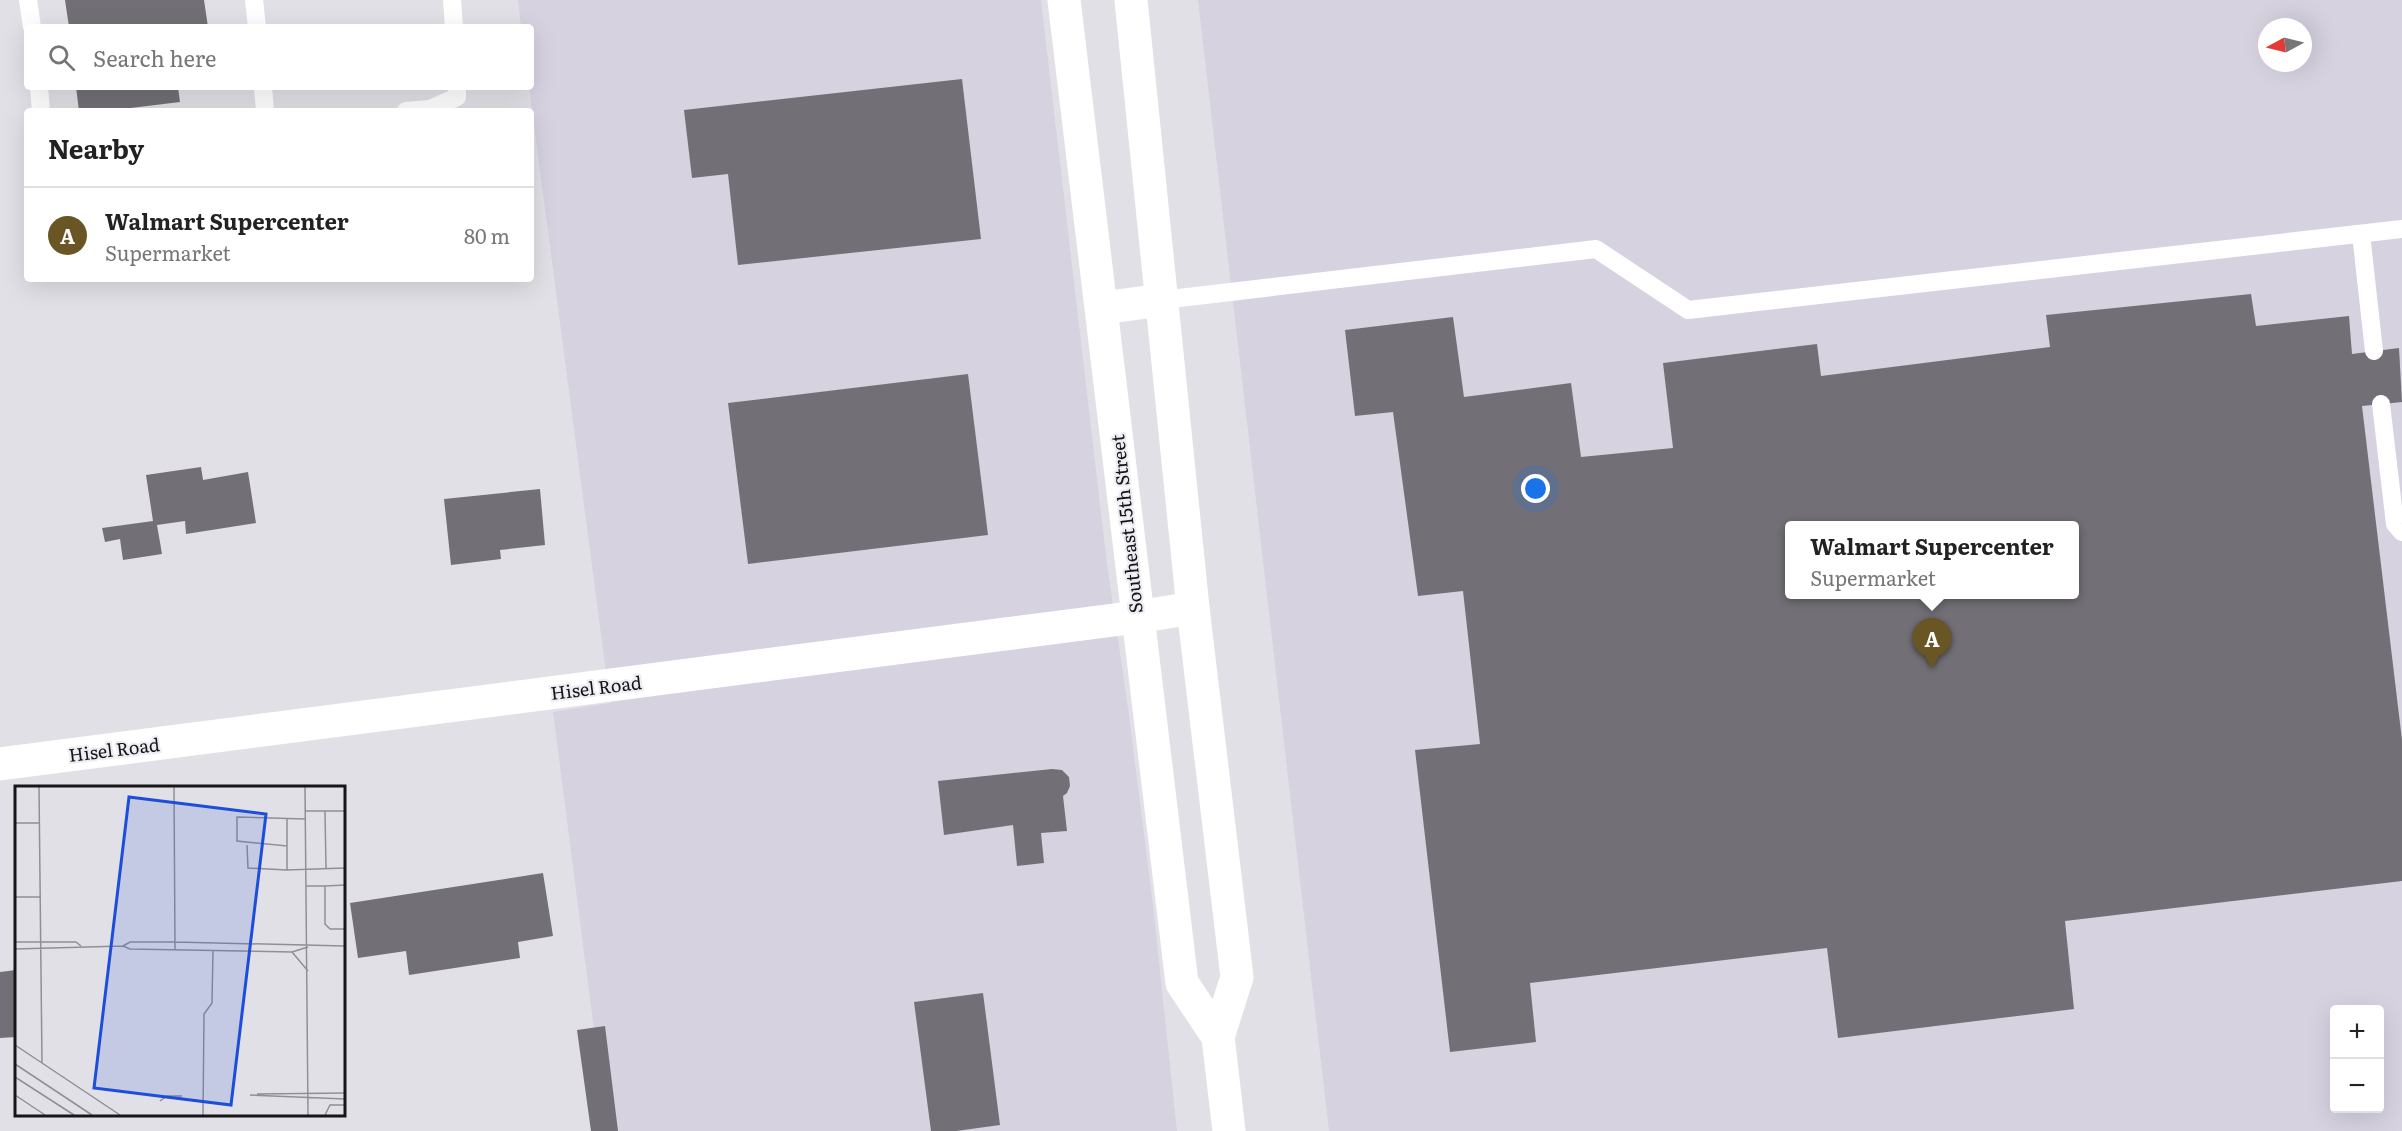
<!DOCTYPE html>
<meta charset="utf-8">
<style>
:root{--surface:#fff;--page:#f6f6f6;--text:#222;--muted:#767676;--line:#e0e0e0;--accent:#695624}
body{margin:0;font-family:Literata,serif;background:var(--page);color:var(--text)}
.controls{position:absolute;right:18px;bottom:18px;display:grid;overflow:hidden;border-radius:6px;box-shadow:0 6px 24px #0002}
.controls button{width:54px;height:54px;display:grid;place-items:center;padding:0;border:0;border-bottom:2px solid var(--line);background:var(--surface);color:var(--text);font:30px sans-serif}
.compass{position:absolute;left:2258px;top:18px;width:54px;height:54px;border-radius:50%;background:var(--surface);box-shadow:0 6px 24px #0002;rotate:263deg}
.you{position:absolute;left:1536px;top:489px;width:21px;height:21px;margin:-15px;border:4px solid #fff;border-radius:50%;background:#1a73e8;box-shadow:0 0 0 9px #1a73e833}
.badge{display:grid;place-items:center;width:39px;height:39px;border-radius:50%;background:var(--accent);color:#fff;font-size:20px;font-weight:700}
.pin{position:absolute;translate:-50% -50px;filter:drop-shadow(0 2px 3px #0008)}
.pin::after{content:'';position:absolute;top:32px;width:21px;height:18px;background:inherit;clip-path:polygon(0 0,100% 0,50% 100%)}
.popup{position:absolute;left:1785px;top:521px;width:294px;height:78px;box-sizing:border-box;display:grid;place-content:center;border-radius:6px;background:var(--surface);filter:drop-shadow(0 2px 4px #0005);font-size:20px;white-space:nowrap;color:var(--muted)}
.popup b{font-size:22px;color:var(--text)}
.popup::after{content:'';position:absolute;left:50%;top:100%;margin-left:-12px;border:12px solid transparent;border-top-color:var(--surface)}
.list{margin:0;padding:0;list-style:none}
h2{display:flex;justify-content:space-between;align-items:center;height:78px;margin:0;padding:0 24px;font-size:26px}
h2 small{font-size:20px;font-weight:400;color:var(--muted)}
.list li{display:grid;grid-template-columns:39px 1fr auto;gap:18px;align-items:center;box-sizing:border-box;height:96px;padding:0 24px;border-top:2px solid var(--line)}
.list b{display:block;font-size:22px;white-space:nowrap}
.list p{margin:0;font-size:20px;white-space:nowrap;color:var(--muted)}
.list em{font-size:20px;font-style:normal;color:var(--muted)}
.icon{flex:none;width:33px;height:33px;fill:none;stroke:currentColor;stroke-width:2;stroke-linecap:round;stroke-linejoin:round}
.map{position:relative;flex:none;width:2402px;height:1131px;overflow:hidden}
.search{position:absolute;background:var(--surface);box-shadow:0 6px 24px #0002;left:24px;top:24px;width:510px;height:66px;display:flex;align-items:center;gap:15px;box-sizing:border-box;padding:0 21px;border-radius:6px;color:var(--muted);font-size:22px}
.panel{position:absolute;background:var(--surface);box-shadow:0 6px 24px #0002;left:24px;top:108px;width:510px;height:174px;border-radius:6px}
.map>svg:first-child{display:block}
.built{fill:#d6d2e0;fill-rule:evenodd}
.building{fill:#727076;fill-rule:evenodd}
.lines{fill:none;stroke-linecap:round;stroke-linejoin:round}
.service{stroke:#fff;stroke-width:18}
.minor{stroke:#fff;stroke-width:33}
.secondary{stroke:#fff;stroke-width:33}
.labels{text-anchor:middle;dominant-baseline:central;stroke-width:4.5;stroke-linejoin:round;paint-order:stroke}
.street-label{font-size:18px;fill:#161518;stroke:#efedf4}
.inset-road{fill:none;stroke:#908f94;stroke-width:1.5}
.view{fill:#1d4ed8;fill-opacity:0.15;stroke:#1d4ed8;stroke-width:3}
.inset-edge{fill:none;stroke:#161518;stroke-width:3}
</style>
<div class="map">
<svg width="2402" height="1131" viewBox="0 0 2402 1131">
<rect width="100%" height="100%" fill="#e2e0e7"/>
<path class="built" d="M518,0H1041L1107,564L1129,715L1153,905L1177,1131H607L553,712L610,703L529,87H531V27H521Z
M1198,0H2402V1131H1329ZM2267,27H2303V63H2267ZM1790,526H2074V594H1790ZM2334,1010H2380V1108H2334Z"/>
<path class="building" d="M65,0H204L208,27H69Z
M962,79L981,239L738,265L728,174L692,178L684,110Z
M76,87H178L180,102L106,111H79Z
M2251,294L2256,326L2349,316L2352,354L2399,348L2402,402L2362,406L2402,740V881L2065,921L2074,1009L1838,1038L1827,948L1530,983L1536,1042L1450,1052L1415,750L1480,744L1463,591L1418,596L1393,412L1355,416L1345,330L1453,317L1464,397L1571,383L1581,457L1673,448L1663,363L1817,344L1821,376L2050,347L2046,315ZM1790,526H2074V594H1790Z
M968,374L988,535L748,564L728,403Z
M201,467L203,480L248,472L256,523L186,534L185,521L157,525L162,554L123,560L120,539L105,542L102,528L153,521L146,475Z
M540,489L545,545L500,550L501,559L451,565L444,499Z
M1052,769L1062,770L1069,777L1070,786L1067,793L1063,796L1067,831L1041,833L1044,863L1017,866L1013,825L944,835L938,781Z
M543,873L553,936L518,942L520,958L409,975L406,951L358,958L350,903Z
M16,970V1037L0,1038V972Z
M983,993L1000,1125L956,1131H931L914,1002Z
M605,1026L618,1131H591L577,1030Z"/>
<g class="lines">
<path class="service" d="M28,0L32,27
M254,0L257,27
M452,0L454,27
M39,87L41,111
M263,87L265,111
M406,111L430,109L457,97V87
M2361,234L2374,351
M1162,300L1596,249L1688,310L2402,229
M2381,404L2395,524L2402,532"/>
<path class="minor" d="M0,764L1137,617L1193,608"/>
<path class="secondary" d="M1064,0L1182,983L1218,1037
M1131,0L1193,608L1237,977L1218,1037L1229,1131
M1102,308L1162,300"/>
</g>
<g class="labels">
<g class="street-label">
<text transform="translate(1126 524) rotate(-96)">Southeast 15th Street</text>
<text transform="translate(596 687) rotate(-7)">Hisel Road</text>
<text transform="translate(114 749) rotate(-7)">Hisel Road</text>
</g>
</g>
<g transform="translate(15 786)">
<rect width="330" height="330" fill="#e2e0e7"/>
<path class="inset-road" d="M24,1L27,277M159,1L160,163M290,1L293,329M290,25H330M310,25L311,82M272,33V60L222,55V31L290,33M0,37H24M232,59L233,82L272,84M272,60V84L330,82M291,100H310V138L315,143H330M310,100L330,99M0,111H25M0,156H61L66,160M108,160L115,156H160L330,160M0,163L108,160L115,163L277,166L293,161M277,166L293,185M0,259L105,329M0,278L77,329M0,291L59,329M242,308L330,307M0,309L30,329M235,309L330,313M145,315L152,310H167M188,329L189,228L197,217L198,164M310,329L315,319H330"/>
<path class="view" d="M114,11L251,28L216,319L79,302Z"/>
<rect width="330" height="330" class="inset-edge"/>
</g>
</svg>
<div class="controls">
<button>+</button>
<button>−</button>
</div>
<svg class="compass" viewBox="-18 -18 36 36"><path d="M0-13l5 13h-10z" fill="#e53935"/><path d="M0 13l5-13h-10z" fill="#767676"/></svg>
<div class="you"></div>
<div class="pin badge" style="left:1932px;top:668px">A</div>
<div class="popup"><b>Walmart Supercenter</b>Supermarket</div>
<div class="search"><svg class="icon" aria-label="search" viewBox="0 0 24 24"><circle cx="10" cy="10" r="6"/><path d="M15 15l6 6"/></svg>Search here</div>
<section class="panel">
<h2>Nearby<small></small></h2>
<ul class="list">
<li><span class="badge">A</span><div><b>Walmart Supercenter</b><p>Supermarket</p></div><em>80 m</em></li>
</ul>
</section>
</div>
